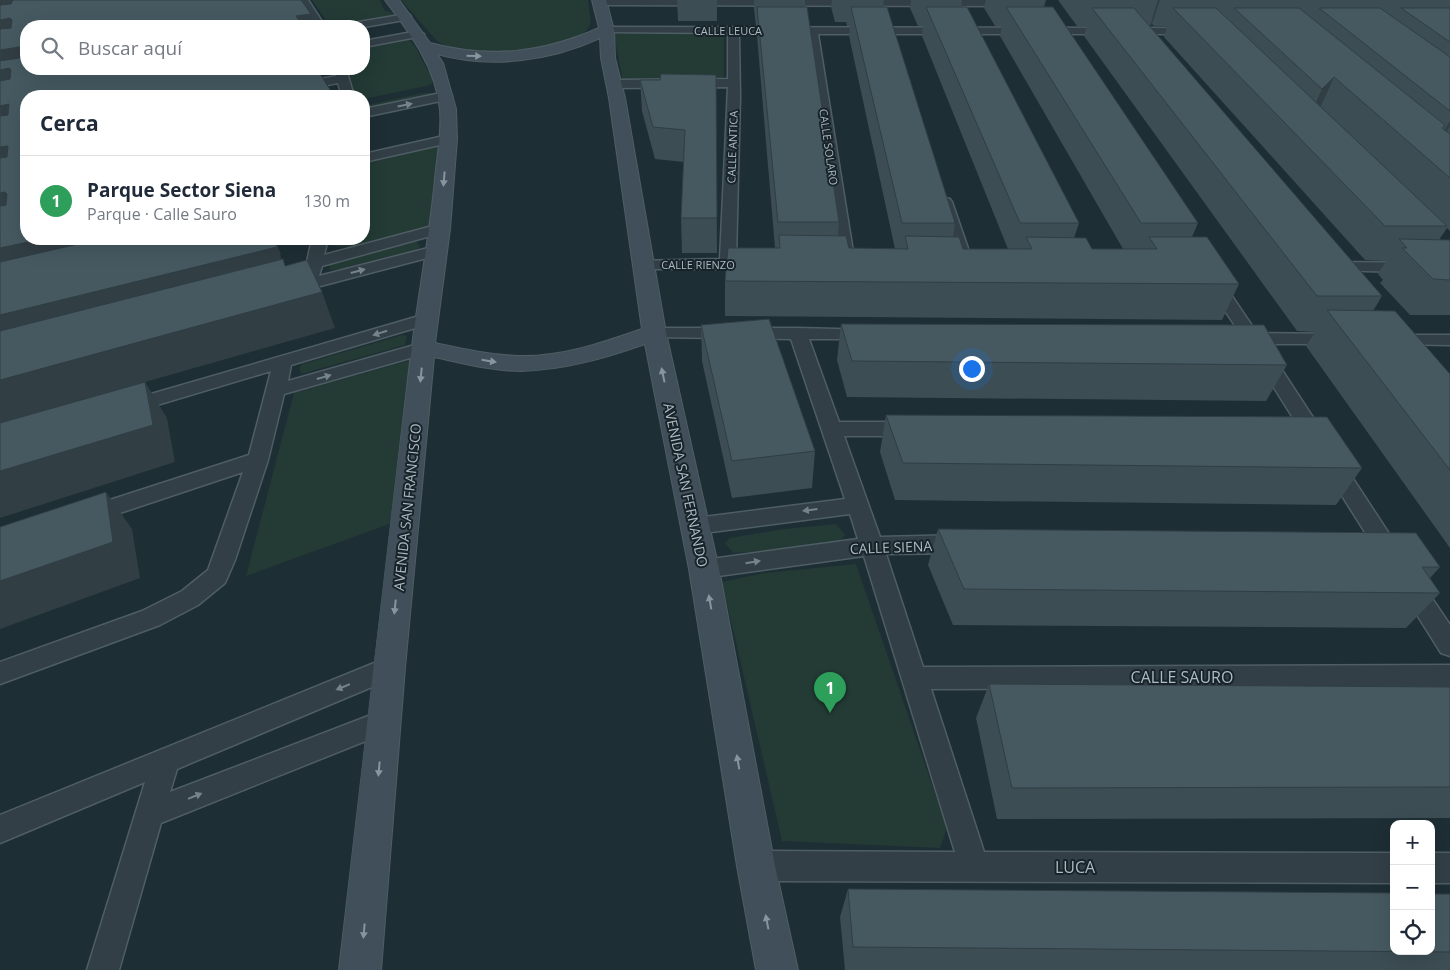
<!DOCTYPE html>
<html lang="es">
<meta charset="utf-8">
<style>
:root{--surface:#fff;--page:#f2f2f3;--text:#1f2937;--muted:#747a83;--line:#e0e1e3;--accent:#111827}
body{margin:0;font-family:"Open Sans",sans-serif;background:var(--page);color:var(--text)}
.controls{position:absolute;right:15px;bottom:15px;display:grid;overflow:hidden;border-radius:10px;box-shadow:0 5px 20px #0002}
.controls button{width:45px;height:45px;display:grid;place-items:center;padding:0;border:0;border-bottom:1px solid var(--line);background:var(--surface);color:var(--text);font:25px sans-serif}
.you{position:absolute;left:971px;top:368px;width:18px;height:18px;margin:-12px;border:4px solid #fff;border-radius:50%;background:#1a73e8;box-shadow:0 0 0 8px #1a73e833}
.badge{display:grid;place-items:center;width:32px;height:32px;border-radius:50%;background:var(--accent);color:#fff;font-size:16px;font-weight:700}
.pin{position:absolute;translate:-50% -41px;filter:drop-shadow(0 1px 2px #0008)}
.pin::after{content:'';position:absolute;top:26px;width:18px;height:15px;background:inherit;clip-path:polygon(0 0,100% 0,50% 100%)}
.list{margin:0;padding:0;list-style:none}
h2{display:flex;justify-content:space-between;align-items:center;height:65px;margin:0;padding:0 20px;font-size:21px}
h2 small{font-size:16px;font-weight:400;color:var(--muted)}
.list li{display:grid;grid-template-columns:32px 1fr auto;gap:15px;align-items:center;box-sizing:border-box;height:90px;padding:0 20px;border-top:1px solid var(--line)}
.list b{display:block;font-size:19px;white-space:nowrap}
.list p{margin:0;font-size:16px;white-space:nowrap;color:var(--muted)}
.list em{font-size:16px;font-style:normal;color:var(--muted)}
.icon{flex:none;width:28px;height:28px;fill:none;stroke:currentColor;stroke-width:2;stroke-linecap:round;stroke-linejoin:round}
.map{position:relative;flex:none;width:1450px;height:970px;overflow:hidden}
.search{position:absolute;background:var(--surface);box-shadow:0 5px 20px #0002;left:20px;top:20px;width:350px;height:55px;display:flex;align-items:center;gap:12px;box-sizing:border-box;padding:0 18px;border-radius:20px;color:var(--muted);font-size:19px}
.panel{position:absolute;background:var(--surface);box-shadow:0 5px 20px #0002;left:20px;top:90px;width:350px;height:155px;border-radius:20px}
.map>svg:first-child{display:block}
.green{fill:#233a35}
.lines{fill:none;stroke-linecap:round;stroke-linejoin:round}
.street-casing{stroke:#4f5d64;stroke-width:3}
.secondary-casing{stroke:#4f5d64;stroke-width:2}
.street{fill:#323f46;fill-rule:evenodd}
.secondary{fill:#404f59;fill-rule:evenodd}
.wall{fill:#3c4d53}
.shaded-wall{fill:#313e44}
.building{fill:#465961;stroke:#313e44}
.oneway{fill:#86959e}
.oneway2{fill:#75838b}
.labels{text-anchor:middle;dominant-baseline:central;stroke-width:4;stroke-linejoin:round;paint-order:stroke}
.far-street-label{font-size:11px;fill:#abbbc3;stroke:#18242a}
.street-label{font-size:14px;fill:#abbbc3;stroke:#18242a}
.near-street-label{font-size:16px;fill:#abbbc3;stroke:#18242a}
</style>
<div class="map">
<svg width="1450" height="970" viewBox="0 0 1450 970">
<rect width="100%" height="100%" fill="#1e2e35"/>
<path class="green" d="M312,0H380L384,10L393,13V15L334,26L329,25Z
M401,0H588L591,23L587,30L577,39L512,54L456,50L446,46L437,41Z
M614,34H724V81L623,82Z
M408,38L416,48L433,81L431,85L369,98L364,99V96L355,95L346,69H364V47Z
M423,93H432L433,95L429,98L364,109L367,105Z
M440,146L430,225L426,228C402,234 354,252 331,245L333,239H364V163Z
M412,241H416L420,246L418,250L343,269L329,270L331,264L334,262Z
M402,335L407,336L405,345L301,374L299,367L303,364Z
M411,360L395,522L246,576L294,393Z
M836,524L845,535L839,542L788,549L733,553L725,543L730,538L784,529Z
M856,564L947,828L940,848L782,841L722,582L764,573Z"/>
<g class="lines">
<defs>
<path id="street" d="M298,0H308L325,26H315Z
M595,0H1015L1020,3L1015,6L599,5L595,4Z
M406,14L410,15L411,17L410,19L364,27L348,26L353,23Z
M607,27L1194,28L1199,31L1194,34H818L855,264L853,267H841L839,264L807,34H739L740,97L736,259L760,261L762,264L760,267L754,269H644L638,267L636,264L638,261L720,259L728,87L614,88L608,84L614,80L728,79V33L603,32L602,30L603,28Z
M418,31L424,34L422,36L364,47V41Z
M334,69H346L354,96H342L338,83L271,96H247L253,92L336,76Z
M446,92L450,93L452,96L450,99L364,117V109Z
M448,135L453,136L455,139L453,142L364,162V154Z
M945,198L950,199L952,202L973,263L971,266H959L957,263L938,202L940,199Z
M440,224L445,226L448,229L445,232L322,266L319,276L436,246L442,248L444,251L442,254L290,294L284,293L282,289L284,285L309,279L304,275L312,239H328L324,255Z
M1328,262L1450,263V273L1322,270L1320,267L1322,264Z
M1213,276L1219,277L1257,333L1340,334L1346,335L1349,339L1346,343L1340,344H1265L1401,552L1404,558L1401,564L1393,567L1385,564L1246,343L1237,342L1234,338L1240,333L1205,281L1207,277Z
M426,314L432,315L435,319L432,323L291,365L288,381L425,342L431,344L434,348L431,352L284,394L268,460L235,560L225,583L198,605L160,625L0,684V662L142,611L182,591L208,570L243,472L90,523L82,521L79,515L82,509L249,455L271,371L127,414L120,413L117,408L120,403Z
M654,328H798L876,330L879,334L876,338L870,339H809L839,422H911L918,424L921,429L918,434L911,436H844L880,537L962,535L970,538L973,544L970,550L962,553L886,554L923,667L1450,665V687L931,689L984,852L1394,853V883L756,881L745,877L741,866L745,855L756,851L955,852L864,556L704,578L696,575L692,569L696,563L704,560L858,539L850,514L696,534L688,532L685,526L688,520L696,518L845,499L791,339L648,337L645,333L648,329Z
M1393,335H1450V345L1387,344L1384,340L1387,336Z
M1409,574L1417,576L1450,625V656L1441,653L1397,583L1401,576Z
M389,657L398,660L402,668L398,676L177,769L170,792L384,710L393,714L397,722L393,730L161,823L119,970H87L145,782L0,843V815Z
M1431,853H1450V883H1431Z"/>
<path id="secondary" d="M385,0H399L430,43C491,59 542,53 599,28L592,0H606L614,30L615,58L625,98L666,333L719,569L775,866L798,970H756L737,866L689,569L645,344C605,358 564,370 521,371C491,371 463,363 434,357L405,668L381,970H339C362,767 385,564 410,362C417,301 429,241 435,179C437,157 442,133 440,110C436,67 410,33 385,0ZM600,38L601,58L609,98L642,329C602,343 561,357 519,356C490,355 463,349 435,343L450,229L457,139L456,109L443,63L437,54C491,69 550,61 600,38Z"/>
</defs>
<use href="#street" class="street-casing"/>
<use href="#secondary" class="secondary-casing"/>
<use href="#street" class="street"/>
<use href="#secondary" class="secondary"/>
</g>
<path class="wall" d="M677,0H717V21H678Z
M754,0H805V7L839,222L838,236L849,248L895,249L849,36L850,26H847L846,22H835L831,7L832,0H884L883,7L955,223L953,237L963,249H1008L922,36L923,26H918L910,8L911,0H962L961,7L1079,223L1074,238L1092,249H1123L1000,36L1002,26H995L984,8L986,0H1046L1044,7L1198,223L1192,237L1239,284L1222,320L725,316V281L775,248L757,36V26H756L754,9Z
M1058,0H1450V231L1447,228L1439,240H1450V315H1410L1380,283L1383,280L1378,274L1386,261L1365,260L1164,37L1167,26H1154L1152,24L1149,26L1382,296L1373,311L1450,374V548L1306,346L1315,332L1297,331L1084,36L1087,26H1077Z
M716,75L717,253H682L681,218L684,162L655,159L642,111L640,80H660Z
M841,324L1287,365L1266,401L847,397L837,360Z
M701,325L815,451L812,488L732,498L702,361Z
M886,415L1362,468L1336,505L895,500L880,452Z
M938,529L1440,567L1430,578L1440,593L1406,628L953,625L928,565Z
M989,684L1450,687V818L997,819L976,718Z
M848,889L1450,894V970H845L840,917Z"/>
<path class="shaded-wall" d="M0,0H165L12,20L10,18L25,46H26V69L11,70L9,68L26,99L0,105Z
M1158,0H1160L1152,24L1150,26Z
M311,14L314,26H300L296,16Z
M235,69H322L324,75L253,90Z
M1334,77L1320,108L1308,120L1322,89Z
M9,104L26,134L0,141V106Z
M1450,121V126L1444,136L1435,146Z
M8,146L26,177L0,184V147Z
M5,192L26,226L0,233V193Z
M43,239H210L0,289V248Z
M273,239H275L281,254L280,255L291,282L0,358V315Z
M322,292L335,328L145,382L167,418L175,462L0,518V380Z
M106,492L132,529L140,578L0,629V581Z"/>
<path class="building" d="M13,0H301L311,14L296,16L303,26H26V46L0,50V29L11,28L12,20L10,18L0,20V5L11,4Z
M757,7H807L839,222H778Z
M851,7H887L955,223H902Z
M926,7H967L1079,223H1020Z
M1006,7H1053L1198,223H1141Z
M1092,8H1134L1382,296H1317Z
M1173,8H1216L1447,226H1385Z
M1234,8H1299L1445,125L1442,128L1450,134V178L1334,77L1322,89Z
M1319,8H1380L1450,57V111Z
M1401,8H1450V42Z
M26,57V69H317L334,96H26V239H43L0,248V206L6,205L7,194L5,192L0,193V158L7,157L8,146L0,147V116L8,115L9,104L0,106V81L10,79L11,70L9,68L0,70V61Z
M661,74L716,75L717,218H681L685,130L653,127L640,80H660Z
M343,94L344,96H334Z
M779,235L846,236L849,248L908,249L905,236L959,237L963,249H1032L1026,237L1086,238L1092,249H1157L1149,237H1207L1239,284L725,281L728,248H780Z
M100,239H274L277,247L0,315V262Z
M1399,239L1450,240V280L1433,279L1402,248H1407Z
M283,259L285,266L307,260L322,292L0,380V331Z
M1327,310L1395,311L1450,374V470Z
M769,319L815,451L732,461L701,325Z
M841,324L1264,325L1287,365L852,361Z
M145,382L153,425L0,471V423Z
M886,415L1327,417L1362,468L903,463Z
M106,492L113,542L0,581V527Z
M938,529L1416,533L1440,567H1422L1440,593L964,589Z
M989,684L1450,687V787L1012,788Z
M848,889L1394,893V951H1431V894H1450V952L853,947Z"/>
<defs><path id="oneway-solid" d="M-6-.8H1V-3.2L6.5 0L1 3.2V.8H-6Z" transform="scale(1.25)"/></defs>
<g class="oneway">
<use href="#oneway-solid" transform="translate(474 56) rotate(2)"/>
<use href="#oneway-solid" transform="translate(444 179) rotate(95)"/>
<use href="#oneway-solid" transform="translate(489 361) rotate(9)"/>
<use href="#oneway-solid" transform="translate(421 375) rotate(96)"/>
<use href="#oneway-solid" transform="translate(663 375) rotate(-102)"/>
<use href="#oneway-solid" transform="translate(710 602) rotate(-100)"/>
<use href="#oneway-solid" transform="translate(395 607) rotate(96)"/>
<use href="#oneway-solid" transform="translate(738 762) rotate(-100)"/>
<use href="#oneway-solid" transform="translate(379 769) rotate(95)"/>
<use href="#oneway-solid" transform="translate(767 922) rotate(-101)"/>
<use href="#oneway-solid" transform="translate(364 931) rotate(95)"/>
</g>
<g class="oneway2">
<use href="#oneway-solid" transform="translate(405 105) rotate(-11)"/>
<use href="#oneway-solid" transform="translate(358 271) rotate(-15)"/>
<use href="#oneway-solid" transform="translate(380 333) rotate(163)"/>
<use href="#oneway-solid" transform="translate(324 377) rotate(-16)"/>
<use href="#oneway-solid" transform="translate(810 510) rotate(173)"/>
<use href="#oneway-solid" transform="translate(753 562) rotate(-9)"/>
<use href="#oneway-solid" transform="translate(343 687) rotate(158)"/>
<use href="#oneway-solid" transform="translate(195 796) rotate(-22)"/>
</g>
<g class="labels">
<g class="far-street-label">
<text x="728" y="30">CALLE LEUCA</text>
<text transform="translate(732 147) rotate(-88)">CALLE ANTICA</text>
<text transform="translate(829 147) rotate(82)">CALLE SOLARO</text>
<text x="698" y="264">CALLE RIENZO</text>
</g>
<g class="street-label">
<text transform="translate(686 485) rotate(78)">AVENIDA SAN FERNANDO</text>
<text transform="translate(407 507) rotate(-84)">AVENIDA SAN FRANCISCO</text>
<text transform="translate(891 547) rotate(-2)">CALLE SIENA</text>
</g>
<g class="near-street-label">
<text x="1182" y="677">CALLE SAURO</text>
<text x="1075" y="867">LUCA</text>
</g>
</g>
</svg>
<div class="controls">
<button>+</button>
<button>−</button>
<button><svg class="icon" aria-label="locate" viewBox="0 0 24 24"><circle cx="12" cy="12" r="6"/><path d="M12 2v4M12 18v4M2 12h4M18 12h4"/></svg></button>
</div>
<div class="you"></div>
<div class="pin badge" style="left:830px;top:713px;background:#2e9e5b">1</div>
<div class="search"><svg class="icon" aria-label="search" viewBox="0 0 24 24"><circle cx="10" cy="10" r="6"/><path d="M15 15l6 6"/></svg>Buscar aquí</div>
<section class="panel">
<h2>Cerca<small></small></h2>
<ul class="list">
<li><span class="badge" style="background:#2e9e5b">1</span><div><b>Parque Sector Siena</b><p>Parque · Calle Sauro</p></div><em>130 m</em></li>
</ul>
</section>
</div>
